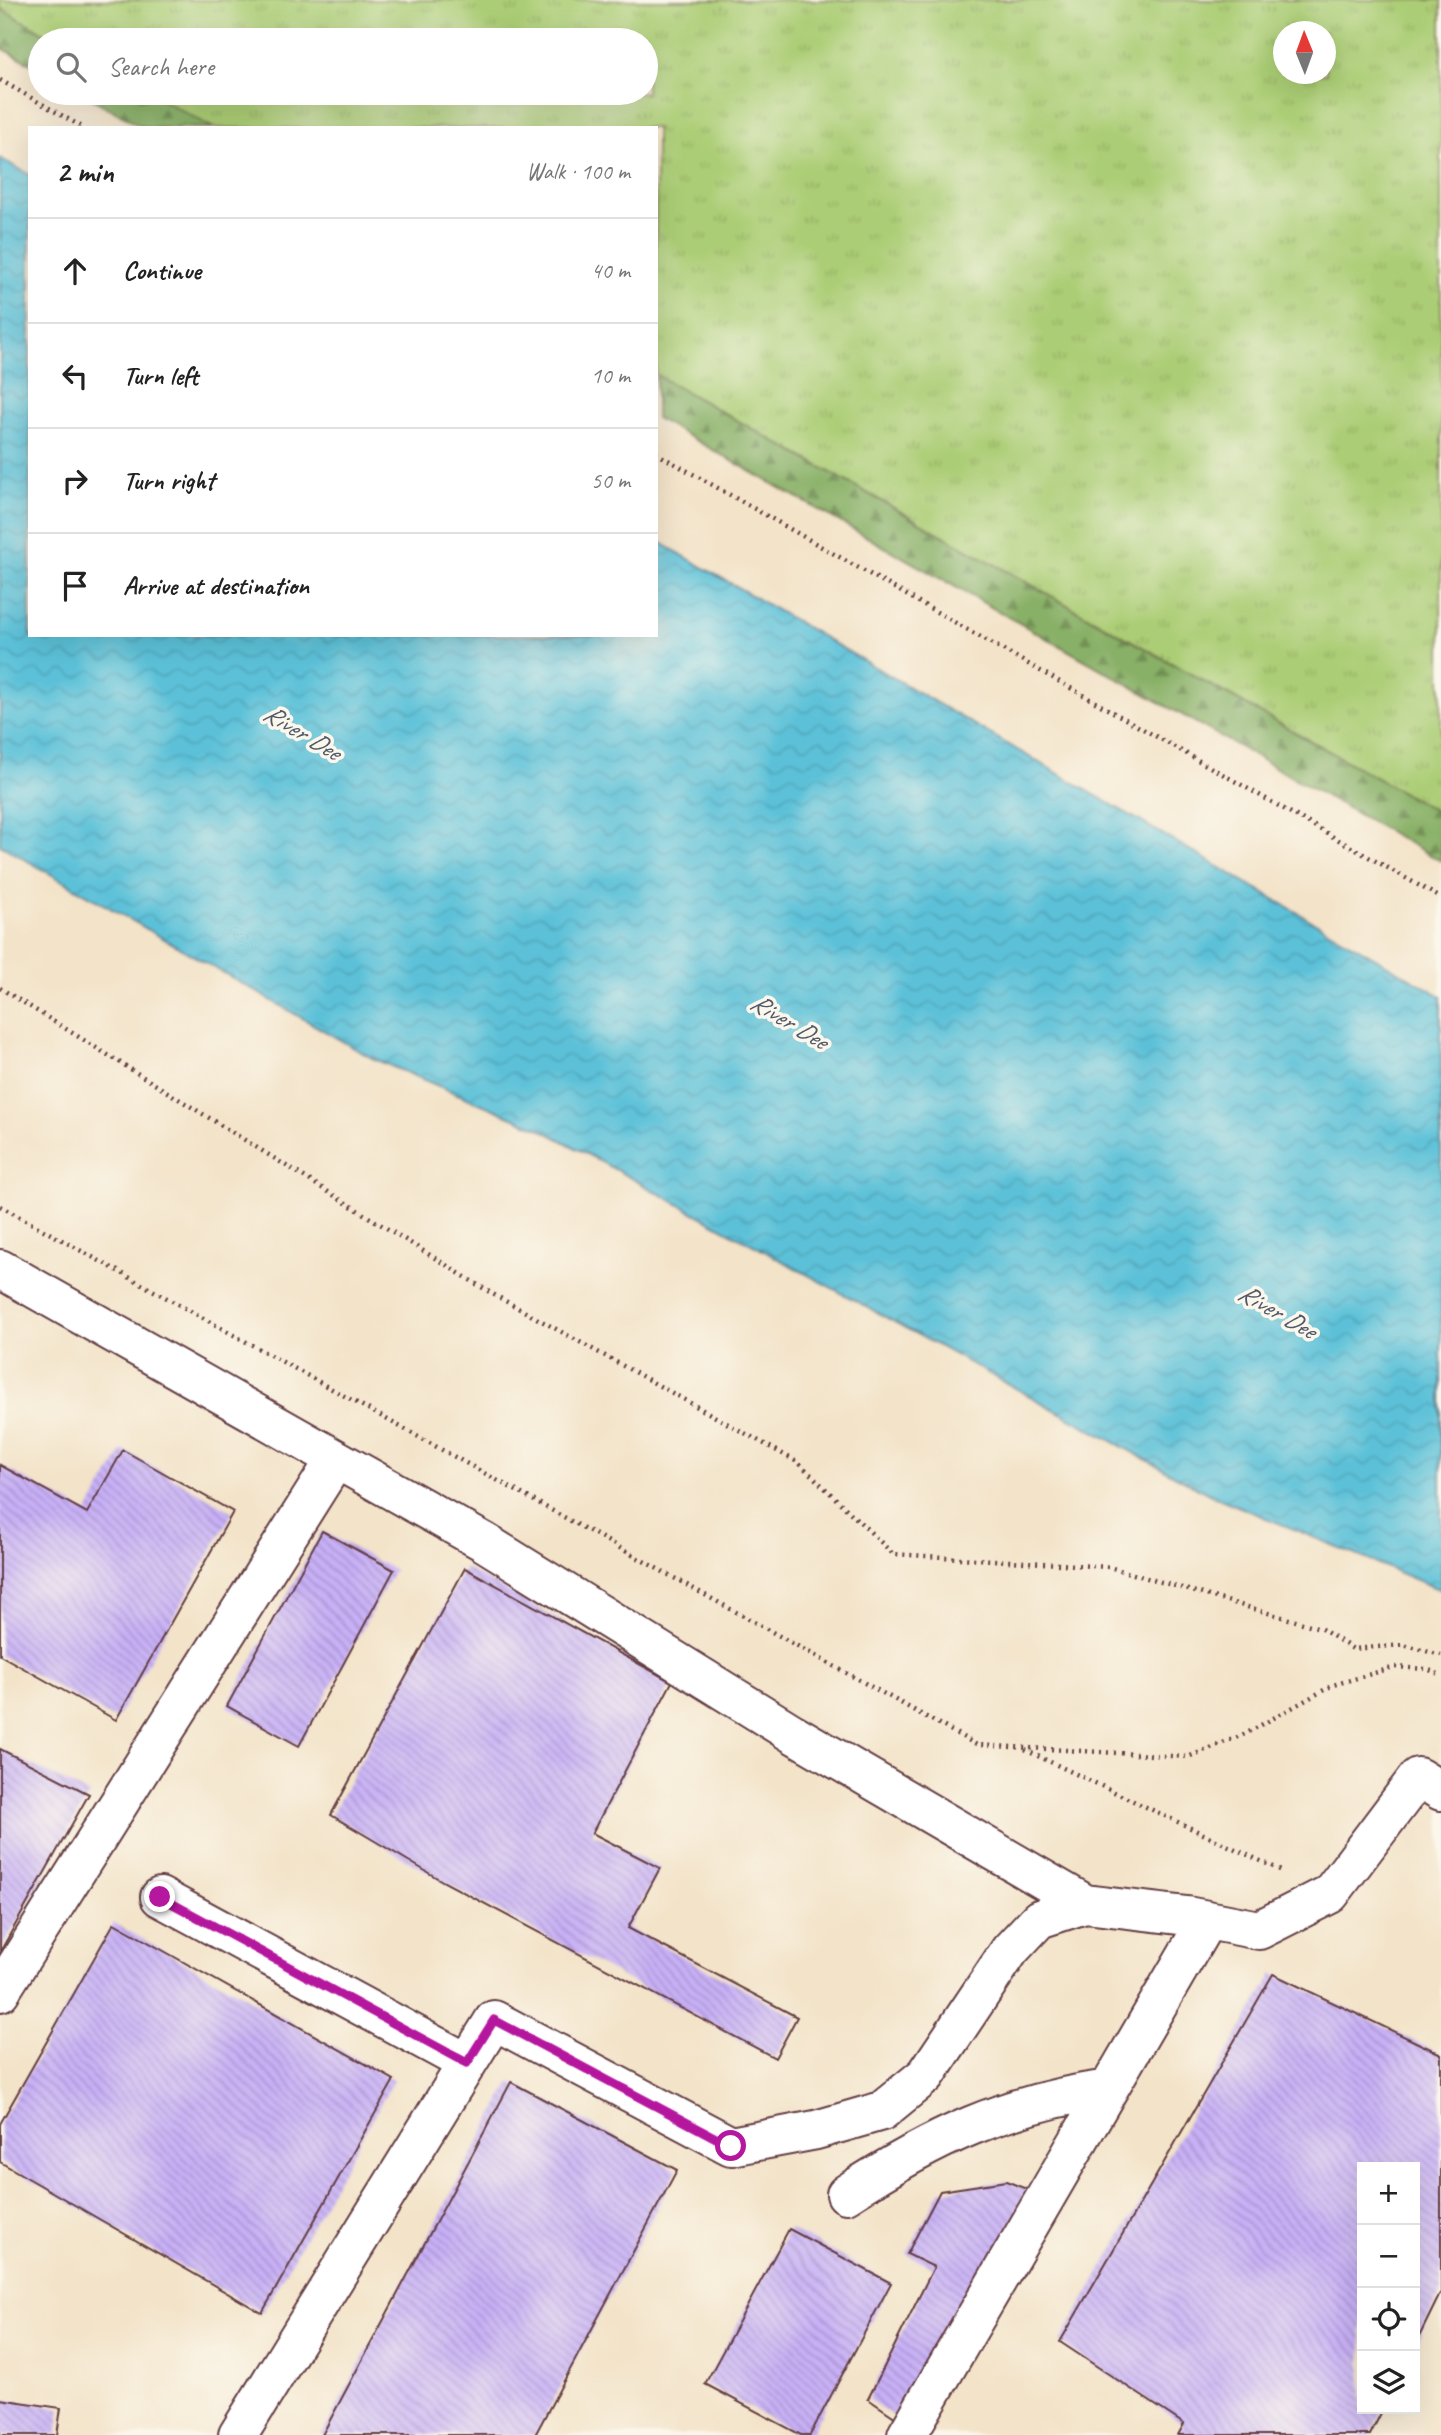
<!DOCTYPE html>
<meta charset="utf-8">
<style>
:root{--surface:#fff;--page:#f2f2f2;--text:#222;--muted:#767676;--line:#e0e0e0}
body{margin:0;font-family:Caveat,sans-serif;background:var(--page);color:var(--text)}
.controls{position:absolute;right:21px;bottom:21px;display:grid;overflow:hidden;border-radius:0px;box-shadow:0 7px 28px #0002}
.controls button{width:63px;height:63px;display:grid;place-items:center;padding:0;border:0;border-bottom:2px solid var(--line);background:var(--surface);color:var(--text);font:35px sans-serif}
.compass{position:absolute;left:1273px;top:21px;width:63px;height:63px;border-radius:50%;background:var(--surface);box-shadow:0 7px 28px #0002;rotate:359deg}
.stop{position:absolute;width:21px;height:21px;margin:-16px;border:5px solid #b5179e;border-radius:50%;background:#fff}
.stop.end{background:#b5179e;border-color:#fff;box-shadow:0 2px 7px #0008}
.list{margin:0;padding:0;list-style:none}
h2{display:flex;justify-content:space-between;align-items:center;height:91px;margin:0;padding:0 28px;font-size:30px}
h2 small{font-size:23px;font-weight:400;color:var(--muted)}
.list li{display:grid;grid-template-columns:46px 1fr auto;gap:21px;align-items:center;box-sizing:border-box;height:105px;padding:0 28px;border-top:2px solid var(--line)}
.list b{display:block;font-size:26px;white-space:nowrap}
.list em{font-size:23px;font-style:normal;color:var(--muted)}
.icon{flex:none;width:38px;height:38px;fill:none;stroke:currentColor;stroke-width:2;stroke-linecap:round;stroke-linejoin:round}
.map{position:relative;flex:none;width:1441px;height:2435px;overflow:hidden}
.search{position:absolute;background:var(--surface);box-shadow:0 7px 28px #0002;left:28px;top:28px;width:630px;height:77px;display:flex;align-items:center;gap:18px;box-sizing:border-box;padding:0 24px;border-radius:38px;color:var(--muted);font-size:26px}
.panel{position:absolute;background:var(--surface);box-shadow:0 7px 28px #0002;left:28px;top:126px;width:630px;height:511px;border-radius:0px}
.map>svg:first-child{display:block}
.grass{fill:url(#grass-tufts);stroke:#7a7650;stroke-width:2;fill-rule:evenodd}
.forest{fill:url(#forest-firs);stroke:#696848;stroke-width:2}
.water{fill:url(#water-waves);stroke:#527082;stroke-width:2}
.building{fill:url(#building-back-hatch)}
.lines{fill:none;stroke-linecap:round;stroke-linejoin:round}
.minor-casing{stroke:#633c43;stroke-width:42}
.path{stroke:#633c43;stroke-width:4.5;stroke-dasharray:2 5;stroke-linecap:butt}
.minor{stroke:#fff;stroke-width:38}
.route{stroke:#b5179e;stroke-width:9}
.labels{text-anchor:middle;dominant-baseline:central;stroke-width:7;stroke-linejoin:round;paint-order:stroke}
.water-label{font-size:26px;font-style:italic;fill:#505868;stroke:#fbf7ec}
</style>
<div class="map">
<svg width="1441" height="2435" viewBox="0 0 1441 2435">
<defs>
<pattern id="grass-tufts" width="24" height="20" patternUnits="userSpaceOnUse" patternTransform="scale(1.75)"><rect width="24" height="20" fill="#abcd75"/><path d="M3 7l-1-3M5 7V3M7 7l1-3M15 17l-1-3M17 17v-4M19 17l1-3" fill="none" stroke="#95b065"/></pattern>
<pattern id="forest-firs" width="22" height="20" patternUnits="userSpaceOnUse" patternTransform="scale(1.75)"><rect width="22" height="20" fill="#88b066"/><path d="M5 1l3.5 6h-7zM16 11l3.5 6h-7z" fill="#718f54"/></pattern>
<pattern id="water-waves" width="16" height="10" patternUnits="userSpaceOnUse" patternTransform="scale(1.75)"><rect width="16" height="10" fill="#5bc1d8"/><path d="M0 5q4-4 8 0t8 0" fill="none" stroke="#51a5ba"/></pattern>
<pattern id="building-back-hatch" width="6" height="6" patternUnits="userSpaceOnUse" patternTransform="scale(1.75)"><rect width="6" height="6" fill="#c8b1f7"/><path d="M-1 5l2 2M0 0l6 6M5-1l2 2" fill="none" stroke="#a48fc8"/></pattern>
</defs>
<rect width="100%" height="100%" fill="#fbf7ec"/>
<filter id="ink" filterUnits="userSpaceOnUse"><feTurbulence type="fractalNoise" baseFrequency=".0143" numOctaves="2"/><feDisplacementMap in="SourceGraphic" scale="14" xChannelSelector="R" yChannelSelector="G"/><feConvolveMatrix kernelMatrix="1 2 1 2 8 2 1 2 1" color-interpolation-filters="sRGB"/></filter>
<filter id="wash" filterUnits="userSpaceOnUse"><feTurbulence type="fractalNoise" baseFrequency=".00686" numOctaves="4" result="noise"/><feDisplacementMap in="SourceGraphic" scale="28" xChannelSelector="R" yChannelSelector="G"/><feGaussianBlur stdDeviation="1.57" result="paint"/><feColorMatrix in="noise" values="0 0 0 0 0 0 0 0 0 0 0 0 0 0 0 0 0 1.4 0 .05"/><feComposite in="paint" operator="in"/></filter>
<g filter="url(#wash)">
<rect width="100%" height="100%" fill="#f3e3c8"/>
<path class="grass" d="M0,0H1441V814L656,375V128H213L150,93H646V40H56L0,8ZM1284,32H1326V74H1284Z"/>
<path class="forest" d="M0,8L56,40H40V69L0,47Z
M82,93H150L213,128H144Z
M656,375L1441,814V861L656,418Z"/>
<path class="water" d="M0,158L30,175V635H656V540L1441,996V1590L1211,1495L541,1129L372,1058L0,845Z"/>
<g id="blocks">
<path class="building" d="M123,1450L233,1512L116,1720L0,1655V1465L87,1513Z
M322,1531L394,1570L299,1746L227,1706Z
M465,1568L672,1682L592,1833L660,1868L628,1928L797,2017L775,2058L444,1882L331,1815Z
M0,1749L89,1794L0,1952Z
M114,1923L394,2080L262,2313L0,2162V2124Z
M1273,1974L1441,2054V2292L1415,2345V2167H1362V2409H1383L1370,2435H1178L1184,2424L1060,2342Z
M511,2082L677,2170L535,2435H322Z
M1006,2181L1029,2190L905,2424L868,2399L934,2267L907,2254L940,2191Z
M789,2229L891,2283L810,2435H801L705,2384Z
M0,2399L61,2408L57,2435H0Z"/>
</g>
</g>
<g filter="url(#ink)">
<use href="#blocks" fill-opacity="0" stroke="#633c43" stroke-width="2"/>
<g class="lines">
<defs>
<path id="minor" d="M0,1269L336,1459
M160,1897L467,2063
M0,1992L336,1459L484,1542L792,1733L1085,1904
M846,2194C932,2138 1006,2103 1108,2089
M238,2435L494,2020L731,2146L816,2130L882,2111L926,2075L1010,1950L1039,1919L1085,1904L1187,1916L1259,1930L1330,1894L1418,1777L1441,1791
M907,2435L1207,1920"/>
</defs>
<use href="#minor" class="minor-casing"/>
<path class="path" d="M0,80L84,128
M656,453L1441,898
M0,988L491,1293L799,1463L893,1554L1109,1567L1320,1628L1353,1649L1403,1645L1441,1655
M0,1206L977,1745L1188,1757L1245,1734L1333,1685L1395,1667L1427,1669L1441,1675
M1025,1750L1282,1871"/>
<use href="#minor" class="minor"/>
</g>
</g>
<g class="lines" filter="url(#ink)">
<path class="route" d="M160,1897L467,2063L494,2020L731,2146"/>
</g>
<g class="labels">
<g class="water-label">
<text transform="translate(302 732) rotate(31)">River Dee</text>
<text transform="translate(789 1021) rotate(31)">River Dee</text>
<text transform="translate(1277 1311) rotate(30)">River Dee</text>
</g>
</g>
</svg>
<div class="controls">
<button>+</button>
<button>−</button>
<button><svg class="icon" aria-label="locate" viewBox="0 0 24 24"><circle cx="12" cy="12" r="6"/><path d="M12 2v4M12 18v4M2 12h4M18 12h4"/></svg></button>
<button><svg class="icon" aria-label="layers" viewBox="0 0 24 24"><path d="M12 4l9 5-9 5-9-5zM3 14l9 5 9-5"/></svg></button>
</div>
<svg class="compass" viewBox="-18 -18 36 36"><path d="M0-13l5 13h-10z" fill="#e53935"/><path d="M0 13l5-13h-10z" fill="#767676"/></svg>
<div class="stop" style="left:731px;top:2146px"></div>
<div class="stop end" style="left:160px;top:1897px"></div>
<div class="search"><svg class="icon" aria-label="search" viewBox="0 0 24 24"><circle cx="10" cy="10" r="6"/><path d="M15 15l6 6"/></svg>Search here</div>
<section class="panel">
<h2>2 min<small>Walk · 100 m</small></h2>
<ul class="list">
<li><svg class="icon" aria-label="ahead" viewBox="0 0 24 24"><path d="M12 20V5M6 11l6-6 6 6"/></svg><div><b>Continue</b></div><em>40 m</em></li>
<li><svg class="icon" aria-label="left" viewBox="0 0 24 24"><path d="M17 20v-9H6M10 6l-5 5 5 5"/></svg><div><b>Turn left</b></div><em>10 m</em></li>
<li><svg class="icon" aria-label="right" viewBox="0 0 24 24"><path d="M7 20v-9h11M14 6l5 5-5 5"/></svg><div><b>Turn right</b></div><em>50 m</em></li>
<li><svg class="icon" aria-label="arrive" viewBox="0 0 24 24"><path d="M6 21V4h12l-3 4 3 4H6"/></svg><div><b>Arrive at destination</b></div></li>
</ul>
</section>
</div>
